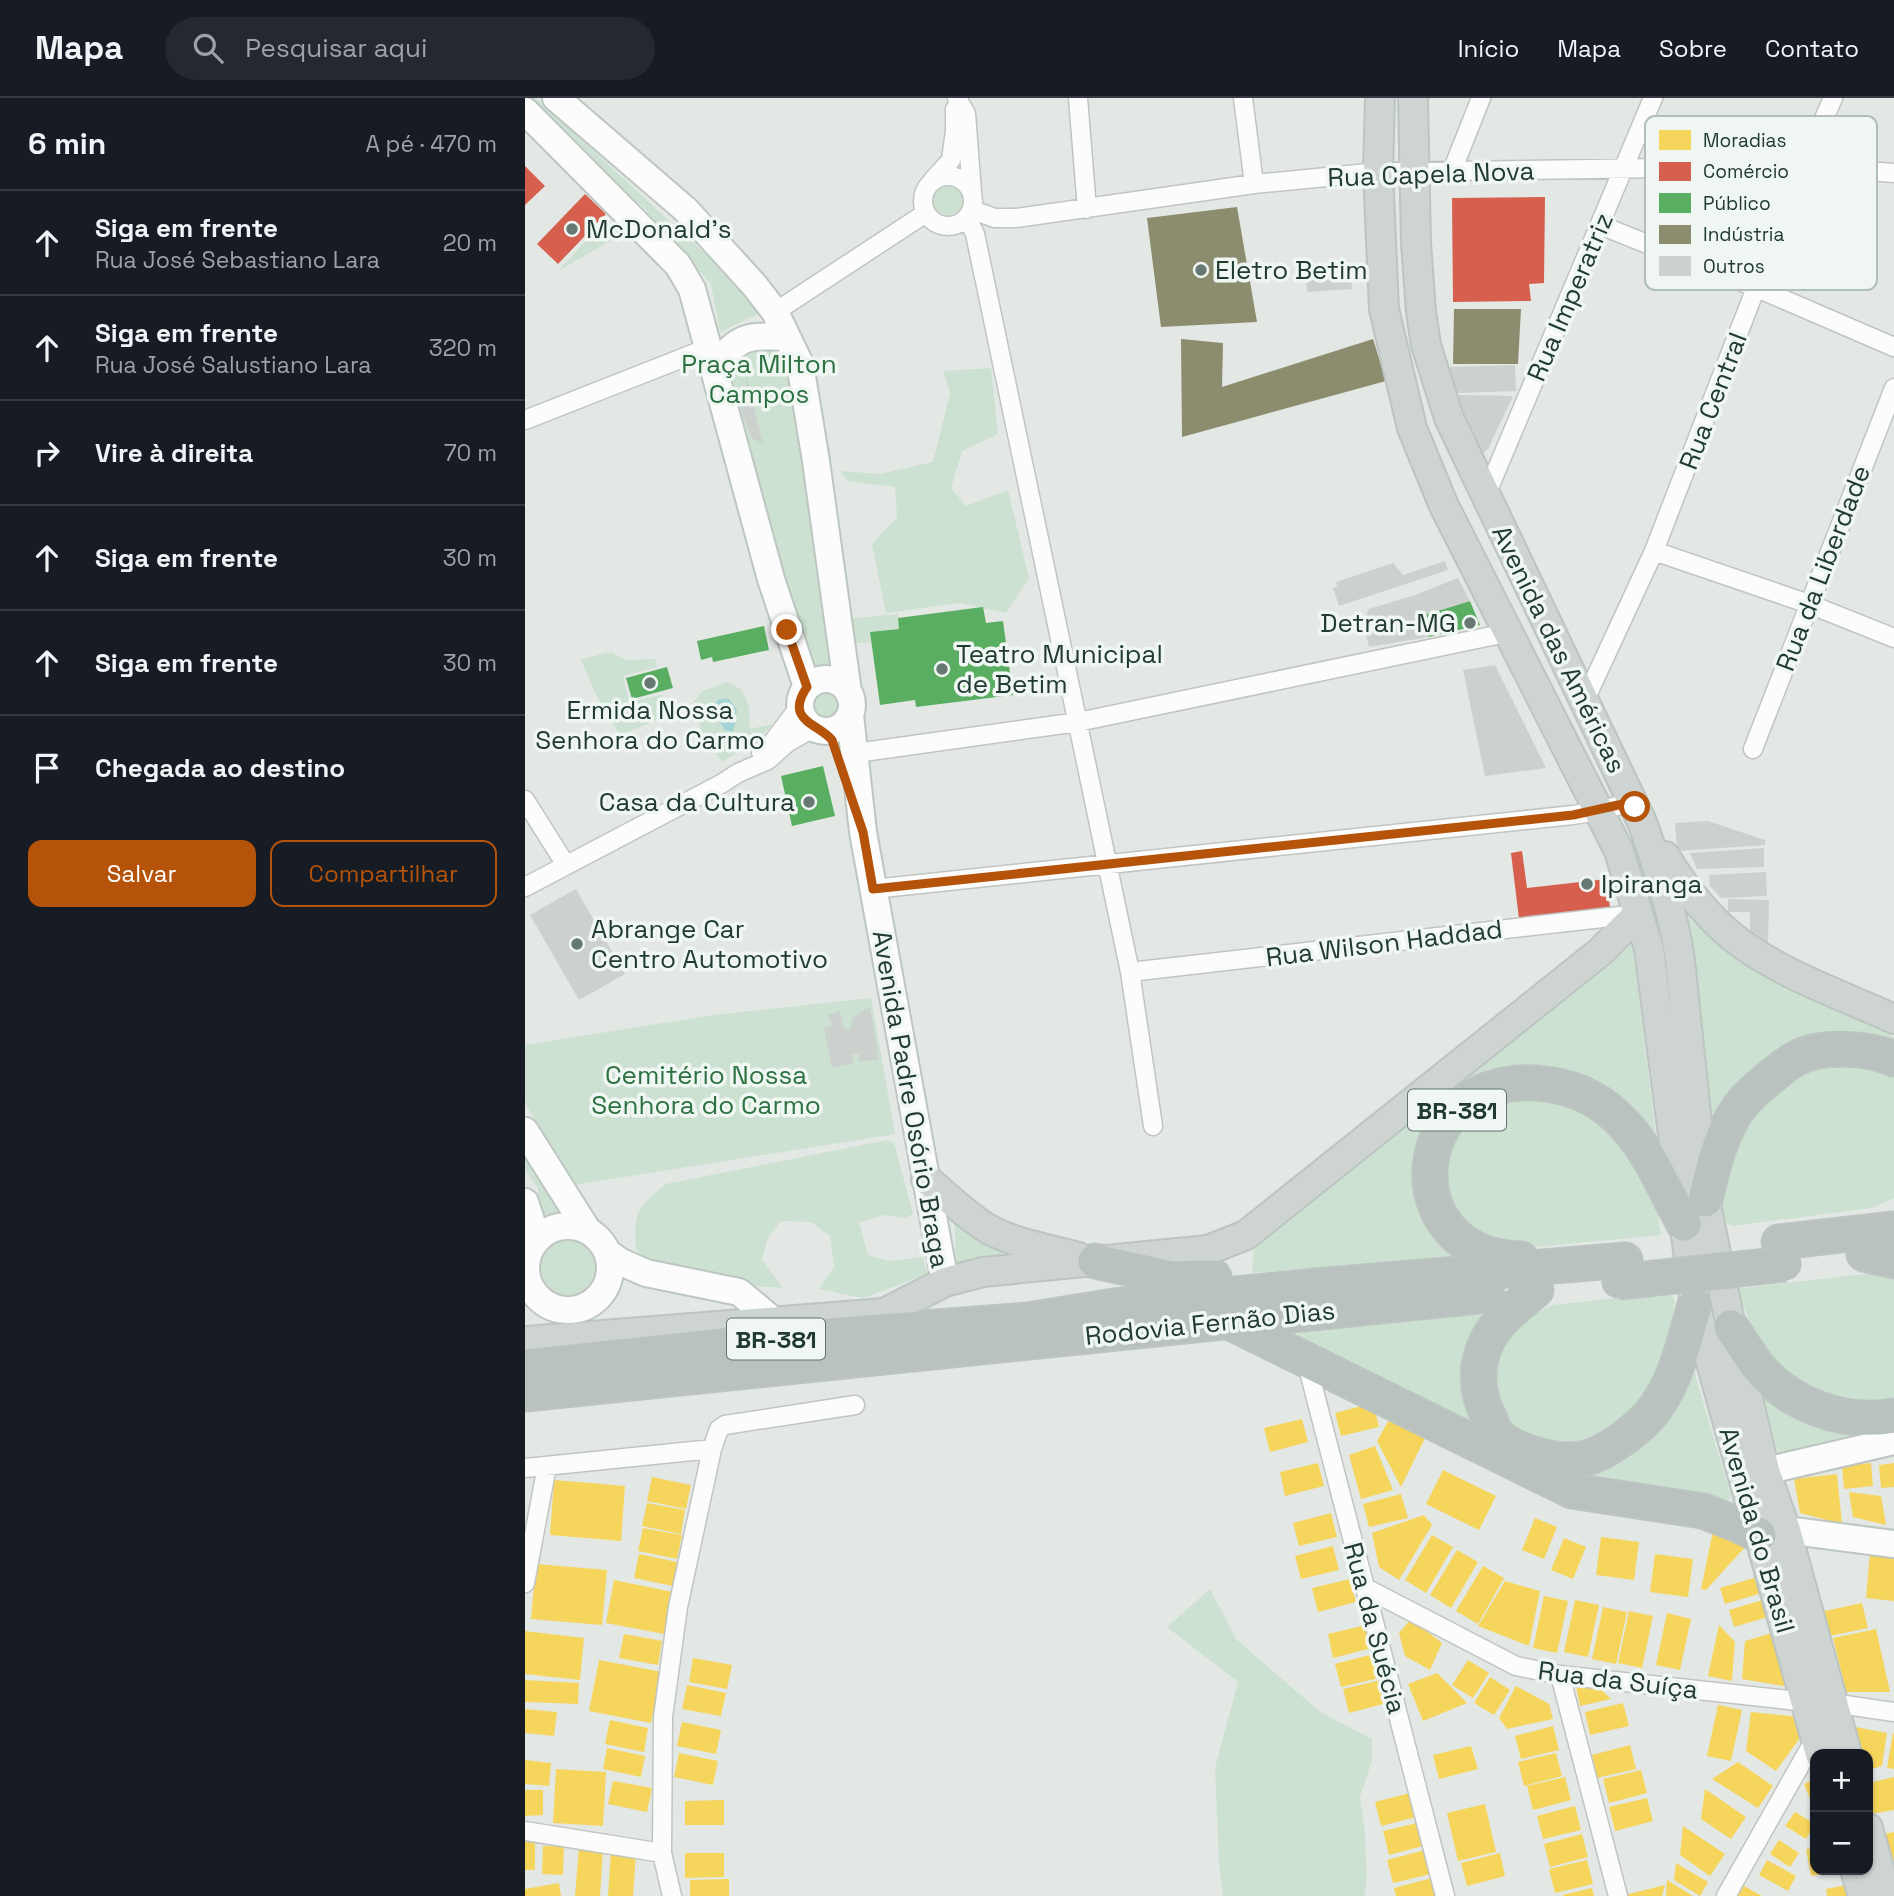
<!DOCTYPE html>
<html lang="pt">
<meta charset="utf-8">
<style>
:root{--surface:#171b24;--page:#242831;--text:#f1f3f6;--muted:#9ea1a6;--line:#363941;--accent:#b45309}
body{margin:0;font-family:"Space Grotesk",sans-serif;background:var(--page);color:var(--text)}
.controls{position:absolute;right:21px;bottom:21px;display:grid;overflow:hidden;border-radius:14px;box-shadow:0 2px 5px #0004}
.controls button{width:63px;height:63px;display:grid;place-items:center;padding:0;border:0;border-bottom:2px solid var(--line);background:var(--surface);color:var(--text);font:35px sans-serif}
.stop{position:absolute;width:21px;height:21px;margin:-16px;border:5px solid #b45309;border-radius:50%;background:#fff}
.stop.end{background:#b45309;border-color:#fff;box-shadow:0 2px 7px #0008}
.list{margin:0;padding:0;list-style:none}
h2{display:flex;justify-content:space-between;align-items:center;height:91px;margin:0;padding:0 28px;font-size:30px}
h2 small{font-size:23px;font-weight:400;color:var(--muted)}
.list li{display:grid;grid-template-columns:46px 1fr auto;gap:21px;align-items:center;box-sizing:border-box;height:105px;padding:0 28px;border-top:2px solid var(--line)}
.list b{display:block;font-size:26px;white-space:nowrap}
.list p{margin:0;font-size:23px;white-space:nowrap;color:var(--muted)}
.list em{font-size:23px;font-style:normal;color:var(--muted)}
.actions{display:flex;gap:14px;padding:21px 28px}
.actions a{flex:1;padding:16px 0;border:2px solid var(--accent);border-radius:14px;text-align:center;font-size:24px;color:var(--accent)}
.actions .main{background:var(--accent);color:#fff}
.icon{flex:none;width:38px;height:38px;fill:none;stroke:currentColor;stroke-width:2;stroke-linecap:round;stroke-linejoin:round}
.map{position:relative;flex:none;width:1369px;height:1798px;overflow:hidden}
header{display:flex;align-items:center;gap:42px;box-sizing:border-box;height:98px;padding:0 35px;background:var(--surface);border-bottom:2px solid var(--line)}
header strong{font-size:33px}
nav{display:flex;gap:38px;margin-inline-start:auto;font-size:24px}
.search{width:490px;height:63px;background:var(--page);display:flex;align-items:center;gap:18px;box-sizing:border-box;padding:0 24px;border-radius:38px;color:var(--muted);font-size:26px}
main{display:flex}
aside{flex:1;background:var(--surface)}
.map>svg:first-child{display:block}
.green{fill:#cce1d1}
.water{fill:#a3d4d6}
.homes{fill:#f6d55c}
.shops{fill:#d6604d}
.public{fill:#5aae61}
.industry{fill:#8c8c6e}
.building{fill:#ccd1ce}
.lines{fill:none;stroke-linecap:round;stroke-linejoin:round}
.street-casing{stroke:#c0c5c2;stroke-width:21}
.secondary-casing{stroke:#bec6c2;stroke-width:30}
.primary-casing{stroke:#bcc5c1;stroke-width:32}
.highway-casing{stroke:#bcc5c1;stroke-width:37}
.street{stroke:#fbfcfb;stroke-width:18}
.secondary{stroke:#fbfcfb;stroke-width:26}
.primary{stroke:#cdd4d1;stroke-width:28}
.highway{stroke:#b9c2bf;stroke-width:33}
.highway-bridge-casing{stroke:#bcc5c1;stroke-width:37;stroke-linecap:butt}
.highway-bridge{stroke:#b9c2bf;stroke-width:33}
.route{stroke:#b45309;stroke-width:9}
.poi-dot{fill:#657871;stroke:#f0f7f3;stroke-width:2.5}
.labels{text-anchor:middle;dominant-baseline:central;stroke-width:7;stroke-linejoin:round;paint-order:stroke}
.shield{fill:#f0f7f3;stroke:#5f736c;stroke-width:2}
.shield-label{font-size:24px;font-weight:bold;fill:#213b32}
.street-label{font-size:26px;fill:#213b32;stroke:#f0f7f3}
.poi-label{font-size:26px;fill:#213b32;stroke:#f0f7f3;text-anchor:start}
.park-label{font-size:26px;fill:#2c7141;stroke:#f0f7f3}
.key{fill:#f0f7f3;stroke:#b2bfb9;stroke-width:2}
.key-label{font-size:19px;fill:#213b32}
</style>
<header>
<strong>Mapa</strong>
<div class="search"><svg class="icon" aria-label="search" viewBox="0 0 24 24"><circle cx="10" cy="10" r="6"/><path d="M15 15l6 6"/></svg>Pesquisar aqui</div>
<nav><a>Início</a><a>Mapa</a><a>Sobre</a><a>Contato</a></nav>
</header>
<main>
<aside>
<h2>6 min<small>A pé · 470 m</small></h2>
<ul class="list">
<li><svg class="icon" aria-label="ahead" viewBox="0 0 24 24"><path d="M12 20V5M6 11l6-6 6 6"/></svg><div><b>Siga em frente</b><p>Rua José Sebastiano Lara</p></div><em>20 m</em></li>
<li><svg class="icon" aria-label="ahead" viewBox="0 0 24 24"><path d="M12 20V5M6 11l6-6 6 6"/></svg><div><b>Siga em frente</b><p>Rua José Salustiano Lara</p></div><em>320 m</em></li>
<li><svg class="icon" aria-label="right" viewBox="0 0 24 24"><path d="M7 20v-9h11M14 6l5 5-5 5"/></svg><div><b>Vire à direita</b></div><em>70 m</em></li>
<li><svg class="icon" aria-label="ahead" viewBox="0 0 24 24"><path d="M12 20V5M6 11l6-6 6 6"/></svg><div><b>Siga em frente</b></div><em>30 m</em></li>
<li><svg class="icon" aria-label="ahead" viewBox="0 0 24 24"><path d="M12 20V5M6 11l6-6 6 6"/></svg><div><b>Siga em frente</b></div><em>30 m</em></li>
<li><svg class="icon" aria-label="arrive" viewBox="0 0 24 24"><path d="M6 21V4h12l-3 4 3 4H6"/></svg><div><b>Chegada ao destino</b></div></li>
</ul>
<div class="actions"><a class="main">Salvar</a><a>Compartilhar</a></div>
</aside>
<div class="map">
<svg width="1369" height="1798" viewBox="0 0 1369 1798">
<rect width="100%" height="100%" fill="#e3e8e5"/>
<path class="green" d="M0,0H11L241,212L195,234L186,186L120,111L0,3Z
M408 102a15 15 0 1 1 30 0a15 15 0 1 1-30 0Z
M92,123L101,134L33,173L60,144L72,141Z
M260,247L317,580L305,574L290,575L193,279L209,248Z
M466,270L473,336L437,353L426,390L441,408L483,392L504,480L481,515L434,505L361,515L347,446L372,419L370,389L322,383L315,373L355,376L408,364L425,295L418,273Z
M373,516L374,531L345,534L346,544L325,546L323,521Z
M87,554L100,562L130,561L132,569L98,578L104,604L137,597L142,618L95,637L70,595L56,561Z
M202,584L217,592L224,609L225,631L249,626L224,647L197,664L177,634L166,607L178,593Z
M288 606a15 15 0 1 1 30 0a15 15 0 1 1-30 0Z
M1159,816L1214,864L1369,939V948L1325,936L1190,1020L1183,1017Z
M1107,843L1131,1038H1125L1104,1009L930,993C903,1018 887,1046 890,1083C891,1093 892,1106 897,1114C906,1131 924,1145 936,1160L727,1175L729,1147L1015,916C1045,895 1080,876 1099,844Z
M346,900L370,1036L49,1087L0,1005V947L188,917Z
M1310,963L1352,969L1369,980V1100L1347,1110L1207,1128L1200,1124L1196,1105L1200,1072L1218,1025L1265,979Z
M1026,1000L1066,1016L1104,1053L1132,1107L1136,1137L1001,1150L970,1144L942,1129L924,1103L921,1056L947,1017L982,1002Z
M0,1036L50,1117L30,1119L13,1125V1090L0,1071Z
M363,1042L369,1045L388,1116L380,1120L360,1117L334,1124L343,1157L365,1163L398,1159L403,1176L338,1200L294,1191L309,1169L305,1138L286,1124L256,1123L243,1139L237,1162L258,1190L214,1187L126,1166L111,1151C108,1115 113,1108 141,1086Z
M429,1113L515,1157L431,1167Z
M6 1168a34 34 0 1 1 68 0a34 34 0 1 1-68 0Z
M1356,1174L1369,1176V1306L1335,1308L1270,1286L1234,1245L1211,1191Z
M1145,1194L1150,1204L1143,1247L1131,1285L1098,1326L1069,1340L1041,1349L1003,1344L977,1318L968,1299L972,1254L987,1230L1005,1217L1028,1207Z
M956,1213L957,1221L945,1238L938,1281L1033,1373L1168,1269L1206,1399L1201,1407L1046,1384L774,1243V1233Z
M1244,1300L1369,1331L1259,1359L1253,1354L1238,1302Z
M685,1491L711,1541L795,1614L847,1641V1662L835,1699L840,1735L842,1781L839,1798H698L694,1766L690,1670L713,1584L642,1529Z"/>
<path class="water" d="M194,601H204L212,612L208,634L200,632L187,609Z"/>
<path class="homes" d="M848,1305L854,1329L816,1338L810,1315Z
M865,1320L902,1336L876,1389L852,1343Z
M777,1321L783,1344L745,1354L739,1330Z
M850,1348L868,1392L836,1401L824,1357Z
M793,1365L799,1388L760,1398L755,1374Z
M1346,1365L1348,1388L1319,1391L1317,1368Z
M1369,1365V1389L1356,1390L1354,1367Z
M918,1372L971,1398L954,1432L901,1406Z
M1312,1376L1317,1426L1275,1415L1269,1381Z
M127,1379L166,1387L161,1411L122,1403Z
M29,1382L100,1388L96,1443L25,1437Z
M1324,1394L1356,1398L1361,1427L1328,1419Z
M876,1396L883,1420L844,1429L838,1406Z
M122,1405L160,1412L156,1436L117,1428Z
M806,1415L812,1439L774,1448L768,1425Z
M899,1417L907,1427L874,1482L854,1469L847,1435Z
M1010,1420L1032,1429L1019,1461L997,1452Z
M118,1430L157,1437L152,1461L113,1453Z
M1188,1433L1221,1448L1181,1492L1176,1491Z
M907,1437L928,1449L901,1495L880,1482Z
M1076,1439L1114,1444L1109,1482L1071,1477Z
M1039,1440L1061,1449L1048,1481L1026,1472Z
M808,1448L814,1472L776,1481L770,1458Z
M932,1452L953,1464L926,1510L905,1497Z
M1345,1455L1369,1457V1503L1341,1500Z
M114,1456L152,1464L148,1488L109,1480Z
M1130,1456L1168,1461L1163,1499L1125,1494Z
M11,1466L82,1472L77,1527L6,1521Z
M958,1468L979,1480L953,1526L931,1513Z
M1232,1479L1237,1495L1200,1506L1195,1490Z
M825,1481L831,1504L793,1514L787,1490Z
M89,1482L148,1494L139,1536L81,1525Z
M980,1483L1015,1493L1004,1548L953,1528Z
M1019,1498L1043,1503L1032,1555L1008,1550Z
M1241,1501L1246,1518L1209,1529L1204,1512Z
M1050,1502L1074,1507L1063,1559L1039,1554Z
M1337,1505L1343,1530L1300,1539L1295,1514Z
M1078,1509L1102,1514L1091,1566L1067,1561Z
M1104,1513L1128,1518L1117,1570L1093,1565Z
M1142,1515L1166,1521L1155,1572L1131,1567Z
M886,1521L917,1545L905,1572L880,1558L874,1535Z
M841,1527L847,1550L808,1560L803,1536Z
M1194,1527L1210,1544L1207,1583L1183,1578Z
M1351,1531L1365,1594H1321L1308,1540Z
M1257,1532L1264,1589L1217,1581L1220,1543Z
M0,1533L59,1540L55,1582L0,1576Z
M99,1536L137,1543L133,1567L94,1560Z
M848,1556L854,1580L816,1589L810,1566Z
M168,1560L207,1567L202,1591L164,1584Z
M74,1562L137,1574L126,1625L64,1613Z
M943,1562L964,1575L948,1600L927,1587Z
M912,1575L942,1605L898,1623L883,1586Z
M965,1579L985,1592L969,1617L949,1605Z
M0,1582L54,1585L53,1606L0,1604Z
M856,1582L862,1605L824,1615L818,1591Z
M162,1587L201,1595L196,1618L157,1611Z
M1071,1587L1086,1601L1055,1608L1051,1588Z
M991,1588L1024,1606L1028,1621L982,1631L974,1620Z
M1098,1605L1104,1628L1065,1637L1060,1614Z
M1193,1607L1217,1612L1206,1663L1182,1658Z
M0,1611L32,1614L29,1638L0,1635Z
M1226,1614L1275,1619L1280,1633L1251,1673L1221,1653Z
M85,1622L123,1630L119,1654L80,1646Z
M157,1624L196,1632L191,1656L152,1648Z
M1028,1628L1034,1652L996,1661L990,1638Z
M1325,1628L1362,1635L1357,1668L1343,1672V1656H1331Z
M1368,1635H1369V1671L1362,1670Z
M1105,1647L1111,1671L1072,1680L1067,1657Z
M946,1648L953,1671L914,1681L908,1657Z
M82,1650L120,1658L116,1679L78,1671Z
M154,1655L193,1663L188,1687L149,1679Z
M1031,1655L1037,1678L999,1688L993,1664Z
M0,1662L26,1665L24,1688L0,1686Z
M1213,1664L1248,1688L1233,1710L1187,1681Z
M31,1671L81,1674L78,1728L28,1725Z
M1116,1672L1122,1695L1084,1705L1078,1681Z
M1040,1679L1046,1702L1008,1712L1002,1688Z
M1369,1679V1712L1346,1716L1343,1685Z
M1290,1681V1705L1287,1706L1279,1686Z
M88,1683L127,1690L122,1714L83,1706Z
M1180,1691L1221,1719L1206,1741L1176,1721Z
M0,1692H18V1717L0,1718Z
M889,1694L895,1718L856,1728L850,1704Z
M1122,1700L1128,1723L1090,1733L1084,1709Z
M199,1702V1727H160V1703Z
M960,1706L971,1754L933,1763L922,1715Z
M1050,1708L1056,1732L1018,1741L1012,1718Z
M1270,1714L1290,1726L1281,1741L1260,1728Z
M896,1724L902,1747L864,1757L858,1733Z
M1158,1728L1200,1756L1185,1778L1155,1757Z
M1369,1734V1766L1360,1768L1354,1737Z
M1057,1736L1063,1759L1025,1769L1019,1746Z
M1254,1742L1274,1755L1265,1769L1245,1756Z
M0,1743H10V1772H0Z
M18,1748H39L38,1777L17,1776Z
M54,1749L78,1750L75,1798H50Z
M1290,1750V1772L1314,1773L1286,1778L1281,1751Z
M900,1752L906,1776L868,1785L862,1762Z
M86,1753L111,1755L108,1798H83Z
M160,1755H199V1779L160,1780Z
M975,1755L980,1778L942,1788L936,1765Z
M1062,1762L1068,1786L1030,1795L1024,1771Z
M1242,1762L1271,1778L1263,1793L1234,1777Z
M1151,1765L1183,1784L1175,1798L1149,1782Z
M907,1780L912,1798H871L869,1790Z
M204,1781V1798H165V1782Z
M1142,1782L1168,1798H1141Z
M34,1785L36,1798H0V1791Z
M1327,1786L1329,1798H1302L1301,1791Z
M1140,1787L1137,1798H1100V1797Z
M1219,1788L1237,1798H1213Z
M1067,1790L1069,1798H1038L1037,1797Z"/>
<path class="shops" d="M0,68L20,88L0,107Z
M60,96L81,116L33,166L12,146Z
M1020,99L1019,185L1004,186L1006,203L928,204L927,100Z
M997,753L1002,790L1082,781L1085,810L994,821L986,755Z"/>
<path class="public" d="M945,503L955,527L903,539L896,518Z
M458,509L461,525L478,523L488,597L391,609L390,602L355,607L345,534L374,531L373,520Z
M239,528L244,552L188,564L187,559L176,562L172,543Z
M142,569L148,590L107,601L101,580Z
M298,668L310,718L267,728L256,678Z"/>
<path class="industry" d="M712,109L732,224L636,229L622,120Z
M929,211H996L993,266H928Z
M656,241L698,245L697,289L848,241L861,283L657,339Z"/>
<path class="building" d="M826,175L827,191L782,194L781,178Z
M990,267L991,293L932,295L924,269Z
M222,280L238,346L227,340L220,324L216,310Z
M933,297L988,298L963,351L954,358Z
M920,463L923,472L814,508L808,490L812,489L811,484L868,465L878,477Z
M933,480L945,503L896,518L903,539L844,549L838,524L844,511L890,497Z
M970,567L1021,670L960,678L938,572Z
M1183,723L1240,742V747L1152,753L1150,725Z
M1239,750V769L1172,771L1165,755Z
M1241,774L1242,798L1196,800L1185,788L1184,777Z
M51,791L100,876L54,902L5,817Z
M1203,801L1244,802L1243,847L1225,838V814H1203Z
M345,909L354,962L334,963V956L327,957L329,965L307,970L299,930L307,927L303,917L315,913L319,931H326L327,920Z"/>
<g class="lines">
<defs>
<path id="street" d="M432,0L441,16L447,94
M553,0L562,111
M718,0L729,86
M927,73L956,0
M398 103a25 25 0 1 1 50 0a25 25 0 1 1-50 0Z
M407,83L426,62L430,33V11
M447,112L470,120H491L729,86L853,74L1278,68L1369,75
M442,120L450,136L605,874L628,1028
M1075,127L1232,190L1369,249
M250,214L401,115
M0,322L183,250
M961,397L1128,0
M1129,453L1284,506L1369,540
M1060,602L1129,453L1278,68L1308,0
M1228,651L1369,290
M236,654L247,645L275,608
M331,655L553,624L981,535
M0,702L41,767
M0,789L196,686L213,675L243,662L262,645L281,634L292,632
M348,791L1048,717L1073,713L1107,704
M605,874L1112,816
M781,1262L920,1798
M0,1370L187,1351
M0,1485L22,1368
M839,1489L991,1568L1035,1577L1282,1604
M1035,1577L1093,1798
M1307,1605L1369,1614
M0,1733L137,1755
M147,1798L137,1755L138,1619L153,1509L187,1351L194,1331L200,1327L330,1307
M1201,1798L1290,1641"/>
<path id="secondary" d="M31,0L161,112L230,188L250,214L275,266L291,363L323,594
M0,13L153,167L167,191L246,481L282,589
M189,267C219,236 220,238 262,239
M275 607a26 26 0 1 1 52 0a26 26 0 1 1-52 0Z
M325,617L338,734L420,1184
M0,1033L63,1133
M0,1104L12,1141
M1 1170a42 42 0 1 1 84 0a42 42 0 1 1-84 0Z
M83,1155L96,1164L121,1175L214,1194L249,1223
M1240,1373L1369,1343
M1261,1432L1369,1446"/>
<path id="primary" d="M855,0L853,74L859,211L887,330L919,408L1094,753L1124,851L1170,1207L1295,1656
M888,0L891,145L896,214L901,247L924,320L1117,724C1133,769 1148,813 1155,862L1180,1102L1206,1229L1240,1373L1261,1432L1322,1656
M1140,758C1160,791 1186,824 1218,847C1263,879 1319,898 1369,921
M401,1081C422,1098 442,1119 465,1132C492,1146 525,1151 553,1159
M0,1243L359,1215L420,1184L458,1174L683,1152L721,1137L1075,854L1113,816
M1343,1730L1362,1798
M1330,1772L1338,1798"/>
<path id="highway" d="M1180,1102C1188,1069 1195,1034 1216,1007C1225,995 1261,965 1274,959C1297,947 1346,950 1369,961
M1254,1144L1369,1131
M1339,1156L1369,1163
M996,1161C865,1158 880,977 1011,985C1042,987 1069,997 1092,1019C1124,1049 1138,1089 1159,1126
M570,1163L647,1180L689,1179
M1011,1192C994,1207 973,1221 963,1241C949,1268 951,1295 965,1322C967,1326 969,1333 972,1336C988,1354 1033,1365 1056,1361C1077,1358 1108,1335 1123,1319C1150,1290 1159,1244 1170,1207
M704,1224L1047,1393L1178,1413L1214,1427L1234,1437
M1206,1229C1215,1242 1223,1256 1233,1269C1266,1308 1320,1327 1369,1318
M0,1268L263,1240L503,1222L589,1208L792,1188L1100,1162
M0,1296L962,1197"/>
</defs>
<use href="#street" class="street-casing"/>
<use href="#secondary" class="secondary-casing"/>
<use href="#primary" class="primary-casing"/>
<use href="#highway" class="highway-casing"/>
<use href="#street" class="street"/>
<use href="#secondary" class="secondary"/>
<use href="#primary" class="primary"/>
<use href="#highway" class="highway"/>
<defs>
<path id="highway-bridge" d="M1093,1184L1260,1166"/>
</defs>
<use href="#highway-bridge" class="highway-bridge-casing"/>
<use href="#highway-bridge" class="highway-bridge"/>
</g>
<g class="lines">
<path class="route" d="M262,532L282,589C259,623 293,625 307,642L338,734L348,791L1048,717L1107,704L1110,709"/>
</g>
<g class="poi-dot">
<circle cx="47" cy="131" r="7"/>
<circle cx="676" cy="172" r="7"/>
<circle cx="945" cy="525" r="7"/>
<circle cx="417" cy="571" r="7"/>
<circle cx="125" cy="585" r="7"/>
<circle cx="284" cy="704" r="7"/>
<circle cx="1062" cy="786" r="7"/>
<circle cx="52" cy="846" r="7"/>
</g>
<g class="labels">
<g class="shield">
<rect x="883" y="991.5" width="98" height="41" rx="5"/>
<rect x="202" y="1220.5" width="98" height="41" rx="5"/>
</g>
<g class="shield-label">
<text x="932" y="1012">BR-381</text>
<text x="251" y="1241">BR-381</text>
</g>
<g class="street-label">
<text transform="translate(906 76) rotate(-2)">Rua Capela Nova</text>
<text transform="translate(1045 199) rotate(-67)">Rua Imperatriz</text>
<text transform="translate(1188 303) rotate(-69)">Rua Central</text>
<text transform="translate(1298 470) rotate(-69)">Rua da Liberdade</text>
<text transform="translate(1034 551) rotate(64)">Avenida das Américas</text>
<text transform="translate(859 845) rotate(-7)">Rua Wilson Haddad</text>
<text transform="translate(386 1001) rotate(80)">Avenida Padre Osório Braga</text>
<text transform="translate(685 1225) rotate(-6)">Rodovia Fernão Dias</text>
<text transform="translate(1232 1432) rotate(74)">Avenida do Brasil</text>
<text transform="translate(850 1530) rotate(75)">Rua da Suécia</text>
<text transform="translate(1093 1582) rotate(7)">Rua da Suíça</text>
</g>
<g class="poi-label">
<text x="61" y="131">McDonald's</text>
<text x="690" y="172">Eletro Betim</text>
<text x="931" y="525" text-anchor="end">Detran-MG</text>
<text x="431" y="556">Teatro Municipal<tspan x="431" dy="30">de Betim</tspan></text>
<text x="125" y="612" text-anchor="middle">Ermida Nossa<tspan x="125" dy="30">Senhora do Carmo</tspan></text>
<text x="270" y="704" text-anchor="end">Casa da Cultura</text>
<text x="1076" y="786">Ipiranga</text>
<text x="66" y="831">Abrange Car<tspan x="66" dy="30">Centro Automotivo</tspan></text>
</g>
<g class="park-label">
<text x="234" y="266">Praça Milton<tspan x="234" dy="30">Campos</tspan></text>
<text x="181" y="977">Cemitério Nossa<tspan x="181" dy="30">Senhora do Carmo</tspan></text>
</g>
</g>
<rect x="1120" y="18" width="232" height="174" rx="10" class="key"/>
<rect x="1134" y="32" width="32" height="20" fill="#f6d55c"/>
<rect x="1134" y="64" width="32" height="19" fill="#d6604d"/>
<rect x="1134" y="95" width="32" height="20" fill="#5aae61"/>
<rect x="1134" y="127" width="32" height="19" fill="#8c8c6e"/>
<rect x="1134" y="158" width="32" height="20" fill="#ccd1ce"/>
<g class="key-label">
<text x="1178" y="49">Moradias</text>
<text x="1178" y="80">Comércio</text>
<text x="1178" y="112">Público</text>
<text x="1178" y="143">Indústria</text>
<text x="1178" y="175">Outros</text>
</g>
</svg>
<div class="controls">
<button>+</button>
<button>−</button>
</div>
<div class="stop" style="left:1110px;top:709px"></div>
<div class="stop end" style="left:262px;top:532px"></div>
</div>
</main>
